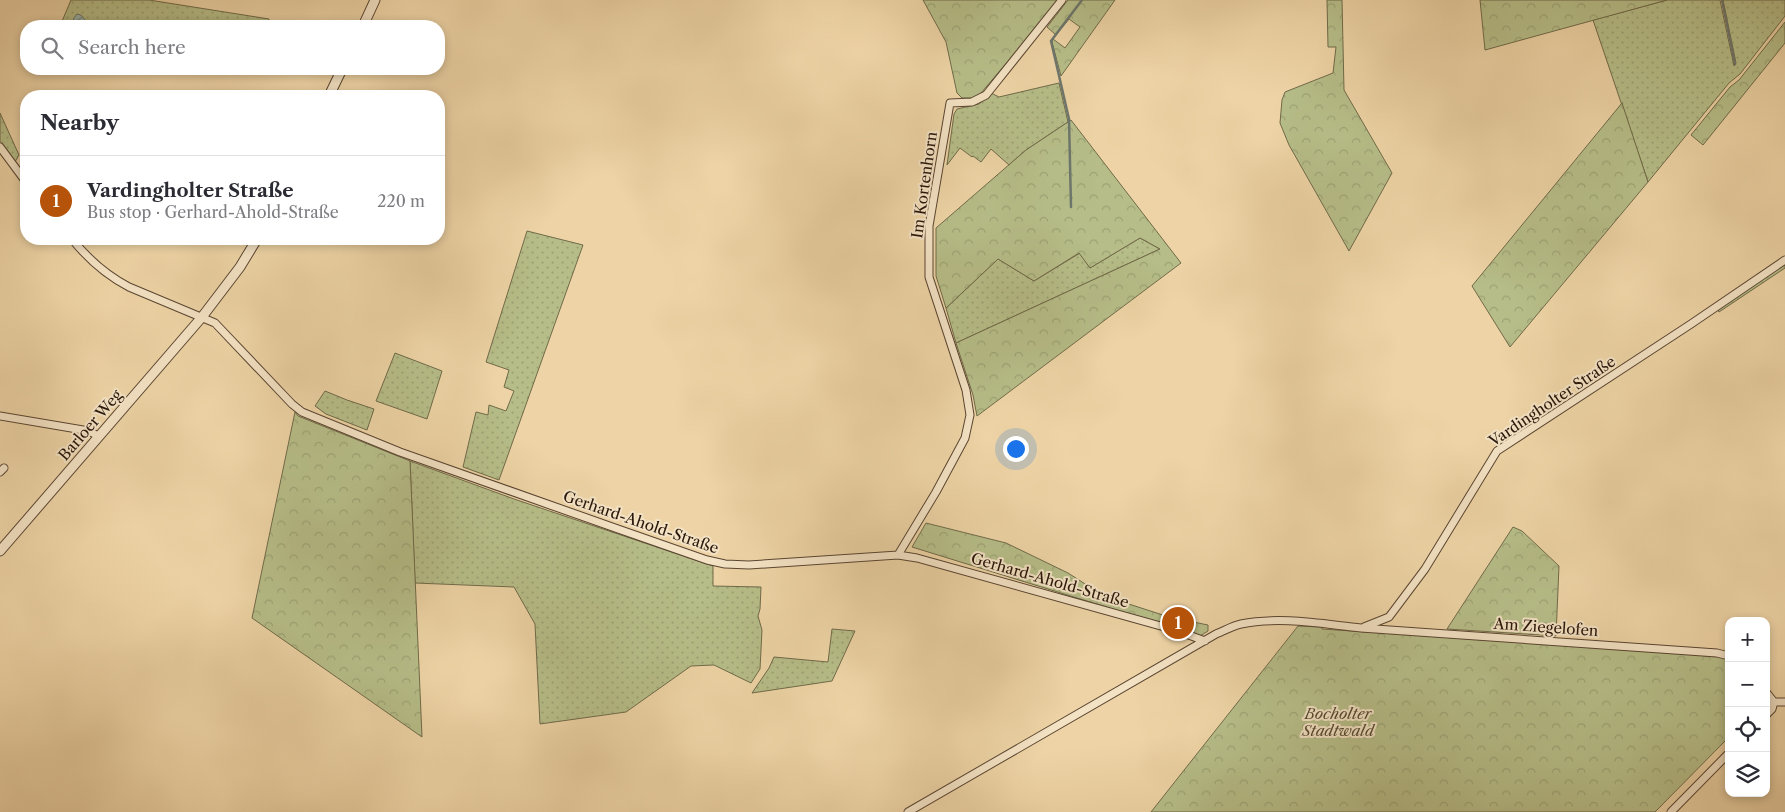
<!DOCTYPE html>
<meta charset="utf-8">
<style>
:root{--surface:#fff;--page:#f7f7f7;--text:#2b2b33;--muted:#7c7c81;--line:#e1e1e2;--accent:#b45309}
body{margin:0;font-family:"Libre Caslon Text",serif;background:var(--page);color:var(--text)}
.controls{position:absolute;right:15px;bottom:15px;display:grid;overflow:hidden;border-radius:10px;box-shadow:0 2px 8px #0003}
.controls button{width:45px;height:45px;display:grid;place-items:center;padding:0;border:0;border-bottom:1px solid var(--line);background:var(--surface);color:var(--text);font:25px sans-serif}
.you{position:absolute;left:1015px;top:448px;width:18px;height:18px;margin:-12px;border:4px solid #fff;border-radius:50%;background:#1a73e8;box-shadow:0 0 0 8px #1a73e833}
.badge{display:grid;place-items:center;width:32px;height:32px;border-radius:50%;background:var(--accent);color:#fff;font-size:16px;font-weight:700}
.pin{position:absolute;translate:-50% -50%;border:2px solid #fff;box-shadow:0 1px 5px #0006}
.list{margin:0;padding:0;list-style:none}
h2{display:flex;justify-content:space-between;align-items:center;height:65px;margin:0;padding:0 20px;font-size:21px}
h2 small{font-size:16px;font-weight:400;color:var(--muted)}
.list li{display:grid;grid-template-columns:32px 1fr auto;gap:15px;align-items:center;box-sizing:border-box;height:90px;padding:0 20px;border-top:1px solid var(--line)}
.list b{display:block;font-size:19px;white-space:nowrap}
.list p{margin:0;font-size:16px;white-space:nowrap;color:var(--muted)}
.list em{font-size:16px;font-style:normal;color:var(--muted)}
.icon{flex:none;width:28px;height:28px;fill:none;stroke:currentColor;stroke-width:2;stroke-linecap:round;stroke-linejoin:round}
.map{position:relative;flex:none;width:1785px;height:812px;overflow:hidden}
.search{position:absolute;background:var(--surface);box-shadow:0 2px 8px #0003;left:20px;top:20px;width:425px;height:55px;display:flex;align-items:center;gap:12px;box-sizing:border-box;padding:0 18px;border-radius:20px;color:var(--muted);font-size:19px}
.panel{position:absolute;background:var(--surface);box-shadow:0 2px 8px #0003;left:20px;top:90px;width:425px;height:155px;border-radius:20px}
.map>svg:first-child{display:block}
.grass{fill:url(#grass-dots);stroke:#706a49}
.forest{fill:url(#forest-crowns);stroke:#706a49}
.water{fill:url(#water-waves);stroke:#6d766c}
.lines{fill:none;stroke-linecap:round;stroke-linejoin:round}
.stream{stroke:#6d766c;stroke-width:2.5}
.minor-casing{stroke:#5a4531;stroke-width:9}
.tertiary-casing{stroke:#5a4531;stroke-width:11}
.minor{stroke:#f3e2c4;stroke-width:7}
.tertiary{stroke:#f3e2c4;stroke-width:9}
.labels{text-anchor:middle;dominant-baseline:central;stroke-width:4;stroke-linejoin:round;paint-order:stroke}
.street-label{font-size:15px;fill:#29160a;stroke:#f3e2c4}
.park-label{font-size:15px;font-style:italic;fill:#534830;stroke:#f3e2c4}
</style>
<div class="map">
<svg width="1785" height="812" viewBox="0 0 1785 812">
<defs>
<pattern id="grass-dots" width="8" height="8" patternUnits="userSpaceOnUse" patternTransform="scale(1.25)"><rect width="8" height="8" fill="#b6bd88"/><path d="M2 2h.1M6 6h.1" fill="none" stroke="#9ca274" stroke-width="1.8" stroke-linecap="round"/></pattern>
<pattern id="forest-crowns" width="20" height="18" patternUnits="userSpaceOnUse" patternTransform="scale(1.25)"><rect width="20" height="18" fill="#b6bd88"/><path d="M2 6a3 3 0 1 1 6 0M12 15a3 3 0 1 1 6 0" fill="none" stroke="#9ca274"/></pattern>
<pattern id="water-waves" width="16" height="10" patternUnits="userSpaceOnUse" patternTransform="scale(1.25)"><rect width="16" height="10" fill="#9ab6ae"/><path d="M0 5q4-4 8 0t8 0" fill="none" stroke="#7e938c"/></pattern>
</defs>
<rect width="100%" height="100%" fill="#edd3a5"/>
<filter id="stains"><feTurbulence type="fractalNoise" baseFrequency=".004" numOctaves="4"/><feColorMatrix values="0 0 0 0 .2 0 0 0 0 .09 0 0 0 0 .02 0 0 0 .5 -.17"/></filter>
<radialGradient id="worn" r=".72"><stop offset=".6" stop-color="#630" stop-opacity="0"/><stop offset="1" stop-color="#630" stop-opacity=".3"/></radialGradient>
<path class="grass" d="M71,0H149L269,19L268,26H90L81,16L77,14L71,26H60Z
M1667,0H1720L1734,66L1736,63L1723,0H1785V16L1740,74L1729,83L1648,182L1593,20Z
M1059,83L1068,122L1026,150L1009,165L991,149L981,162L973,156L972,157L960,148L947,165L954,114L957,109L979,104L991,93L999,97Z
M0,113L19,155L15,162L0,146Z
M527,231L583,245L499,480L463,467L476,412L488,415L489,405L506,411L514,391L504,387L509,370L486,362Z
M1140,238L1160,249L956,343L946,308L998,259L1034,281L1080,253L1090,268Z
M1785,263V268L1719,312L1717,309Z
M395,353L442,371L427,419L376,401Z
M325,391L347,400L374,409L367,430L326,414L315,406Z
M410,461L514,499L713,566V586L761,587L760,609L758,616L762,630L760,669L751,683L714,665L691,666L626,712L540,724L535,624L514,587L415,583Z
M832,629L855,631L832,681L752,693L769,668L774,657L828,662Z"/>
<path class="forest" d="M923,0H1058L1032,33L981,93L973,98H962L957,93L946,42Z
M1068,0H1115L1061,76L1052,42L1053,39L1065,48L1080,27L1069,19L1056,35L1047,27Z
M1327,0H1342L1344,90L1392,173L1349,251L1289,145L1280,123L1282,100L1285,92L1333,73L1336,47H1328Z
M1480,0H1667L1485,50Z
M1785,22V43L1703,145L1691,135L1730,87L1739,80Z
M1622,103L1648,182L1510,347L1472,286Z
M1071,120L1181,263L977,416L973,395L956,343L1160,249L1140,238L1090,268L1079,253L1034,281L998,259L946,308L936,276V228L1026,150Z
M295,412L298,416L410,461L422,737L252,618Z
M926,523L1006,543L1068,573L1104,596L1169,617L1208,625V631L1200,636L912,547Z
M1513,527L1522,531L1559,566L1556,636L1447,629Z
M1298,626L1322,627V629L1721,656L1729,660V737L1655,812H1151Z"/>
<path class="water" d="M77,14L81,15L90,26H71L74,18Z"/>
<g class="lines">
<path class="stream" d="M1722,0L1735,64
M1071,207L1069,119L1051,41L1082,0"/>
<defs>
<path id="minor" d="M0,147L26,182
M72,239C88,259 106,275 129,287L215,323L292,404L302,412L400,452L618,529L707,560L725,564L749,565L898,555L917,558L1175,630L1205,641
M0,416L89,431L98,436
M0,472L4,468
M898,555L936,492L965,438L970,415L966,390L929,277V226L950,103L972,102L986,95L1062,0
M1364,627L1389,617L1425,569L1497,451L1691,324L1785,260
M1766,692L1774,702
M1774,702H1785
M1766,715L1772,709L1774,702
M908,812L1216,634C1224,631 1232,626 1241,624C1280,616 1322,624 1361,628L1717,653L1729,656
M1671,812L1729,753"/>
<path id="tertiary" d="M363,26L375,0
M329,96L342,69
M0,551L202,317L240,267L257,239"/>
</defs>
<use href="#minor" class="minor-casing"/>
<use href="#tertiary" class="tertiary-casing"/>
<use href="#minor" class="minor"/>
<use href="#tertiary" class="tertiary"/>
</g>
<g class="labels">
<g class="street-label">
<text transform="translate(924 185) rotate(-82)">Im Kortenhorn</text>
<text transform="translate(1552 401) rotate(-34)">Vardingholter Straße</text>
<text transform="translate(90 425) rotate(-49)">Barloer Weg</text>
<text transform="translate(641 522) rotate(19)">Gerhard-Ahold-Straße</text>
<text transform="translate(1050 580) rotate(16)">Gerhard-Ahold-Straße</text>
<text transform="translate(1546 627) rotate(4)">Am Ziegelofen</text>
</g>
<g class="park-label">
<text x="1338" y="713">Bocholter<tspan x="1338" dy="17">Stadtwald</tspan></text>
</g>
</g>
<rect width="100%" height="100%" filter="url(#stains)"/>
<rect width="100%" height="100%" fill="url(#worn)"/>
</svg>
<div class="controls">
<button>+</button>
<button>−</button>
<button><svg class="icon" aria-label="locate" viewBox="0 0 24 24"><circle cx="12" cy="12" r="6"/><path d="M12 2v4M12 18v4M2 12h4M18 12h4"/></svg></button>
<button><svg class="icon" aria-label="layers" viewBox="0 0 24 24"><path d="M12 4l9 5-9 5-9-5zM3 14l9 5 9-5"/></svg></button>
</div>
<div class="you"></div>
<div class="pin badge" style="left:1178px;top:623px">1</div>
<div class="search"><svg class="icon" aria-label="search" viewBox="0 0 24 24"><circle cx="10" cy="10" r="6"/><path d="M15 15l6 6"/></svg>Search here</div>
<section class="panel">
<h2>Nearby<small></small></h2>
<ul class="list">
<li><span class="badge">1</span><div><b>Vardingholter Straße</b><p>Bus stop · Gerhard-Ahold-Straße</p></div><em>220 m</em></li>
</ul>
</section>
</div>
